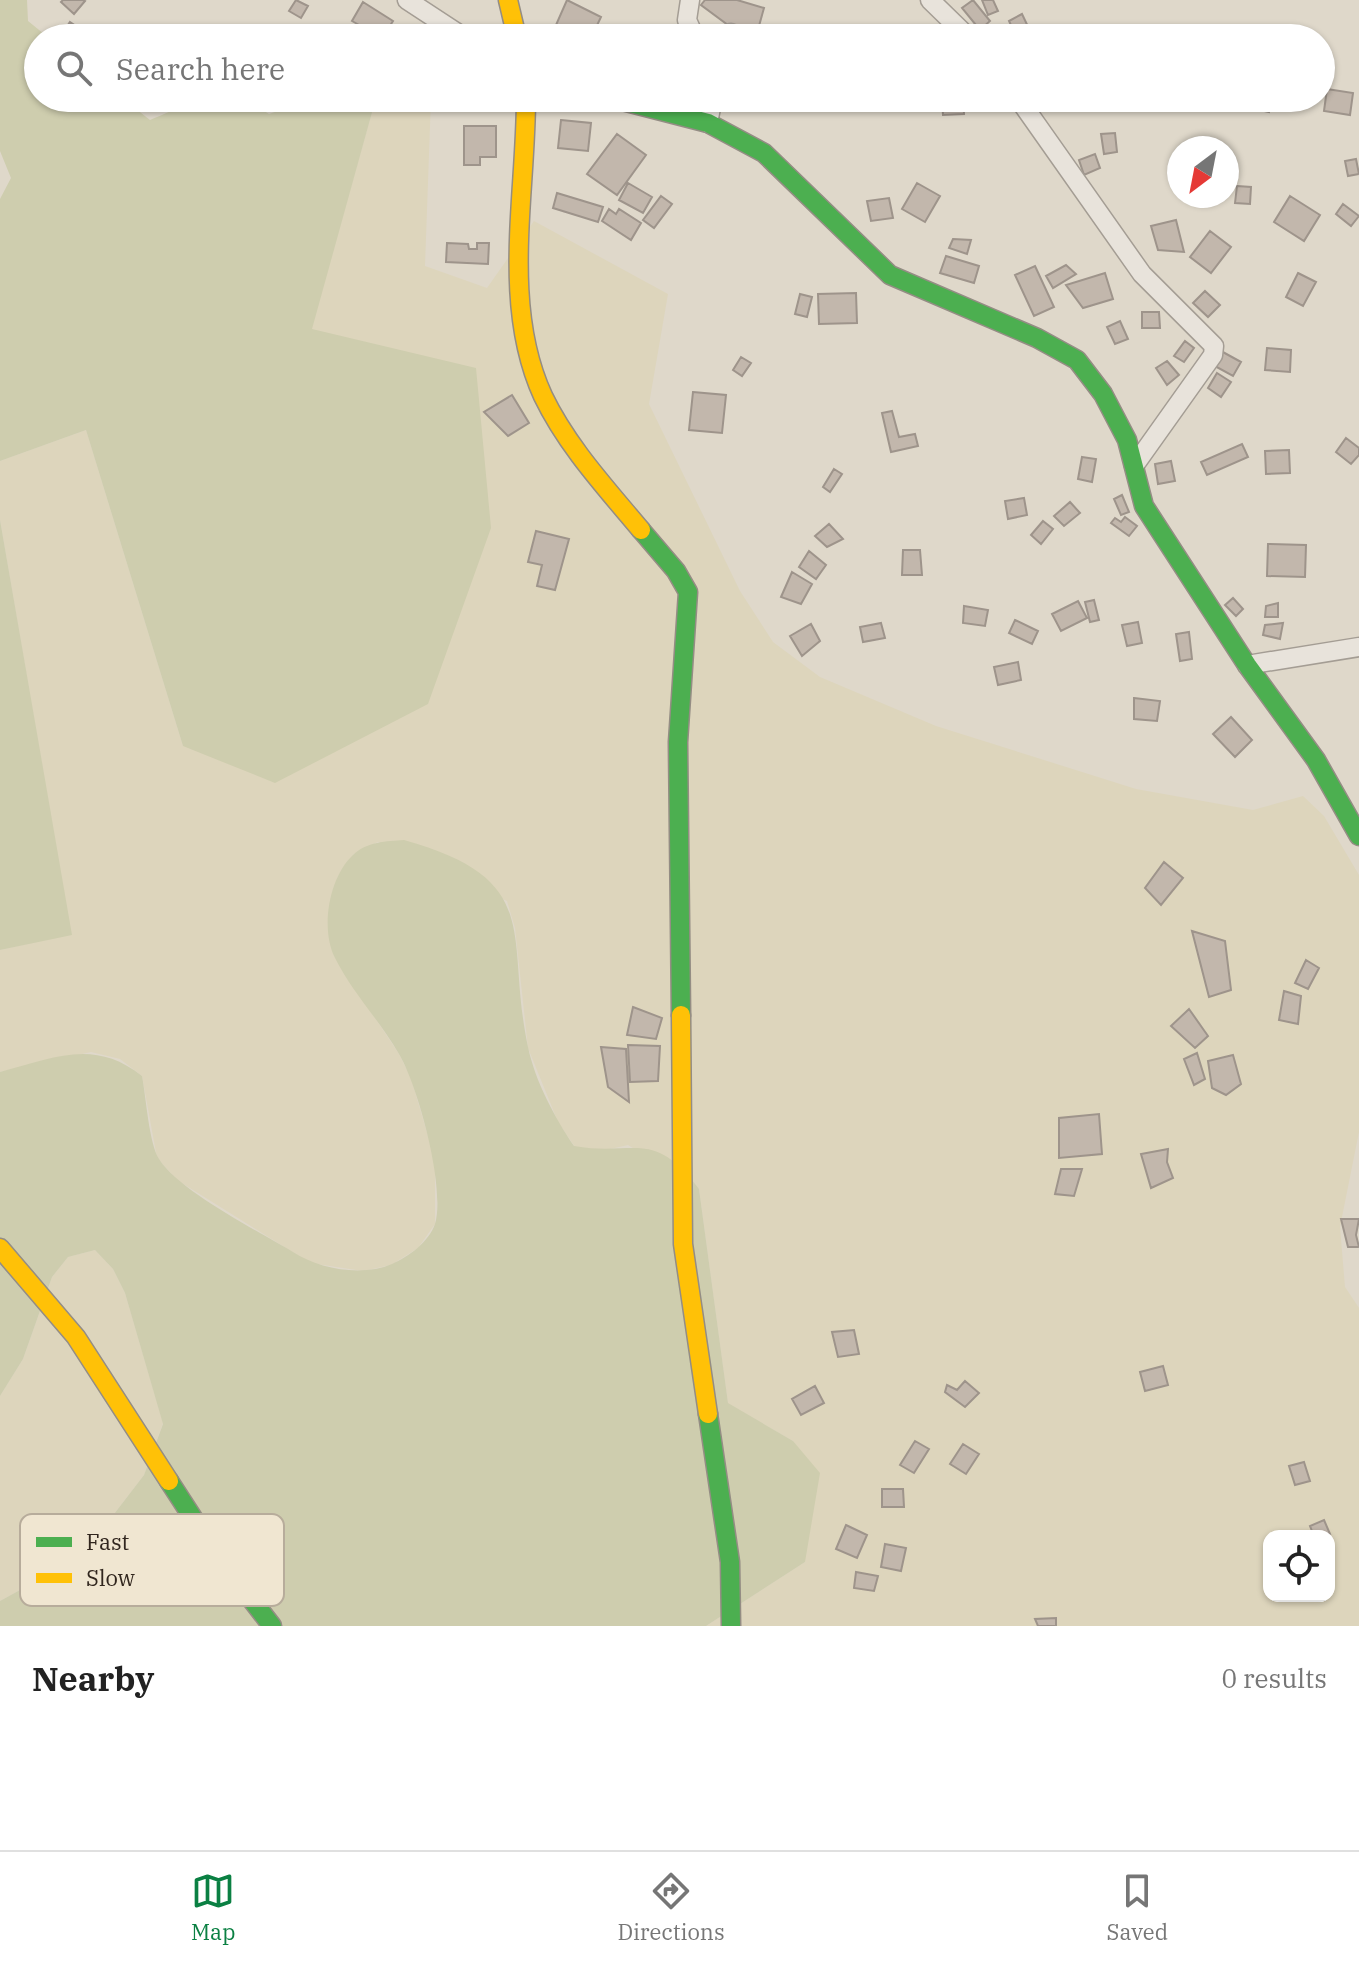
<!DOCTYPE html>
<style>
:root{--surface:#fff;--page:#f2f2f2;--text:#222;--muted:#767676;--line:#e0e0e0;--accent:#0b8043}
body{margin:0;font-family:"IBM Plex Serif",serif;background:var(--page);color:var(--text)}
.controls{position:absolute;right:24px;bottom:24px;display:grid;overflow:hidden;border-radius:16px;box-shadow:0 2px 6px #0004}
.controls button{width:72px;height:72px;display:grid;place-items:center;padding:0;border:0;border-bottom:2px solid var(--line);background:var(--surface);color:var(--text);font:40px sans-serif}
.compass{position:absolute;left:1167px;top:136px;width:72px;height:72px;border-radius:50%;background:var(--surface);box-shadow:0 2px 6px #0004;rotate:212deg}
.list{margin:0;padding:0;list-style:none}
h2{display:flex;justify-content:space-between;align-items:center;height:104px;margin:0;padding:0 32px;font-size:34px}
h2 small{font-size:26px;font-weight:400;color:var(--muted)}
.icon{flex:none;width:44px;height:44px;fill:none;stroke:currentColor;stroke-width:2;stroke-linecap:round;stroke-linejoin:round}
.map{position:relative;flex:none;width:1359px;height:1626px;overflow:hidden}
.search{position:absolute;background:var(--surface);box-shadow:0 2px 6px #0004;left:24px;right:24px;top:24px;height:88px;display:flex;align-items:center;gap:20px;box-sizing:border-box;padding:0 28px;border-radius:44px;color:var(--muted);font-size:30px}
.sheet{height:224px;background:var(--surface)}
nav{display:flex;justify-content:space-around;align-items:center;box-sizing:border-box;height:112px;border-top:2px solid var(--line);background:var(--surface);font-size:22px;color:var(--muted)}
nav a{display:grid;justify-items:center;gap:4px}
nav .on{color:var(--accent)}
.map>svg:first-child{display:block}
.farmland{fill:#ddd5bc;fill-rule:evenodd}
.green{fill:#cecdae}
.building{fill:#c2b7ac;stroke:#9e948b;stroke-width:2}
.lines{fill:none;stroke-linecap:round;stroke-linejoin:round}
.street-casing{stroke:#a49d94;stroke-width:21}
.fast-casing{stroke:#948d84;stroke-width:21}
.slow-casing{stroke:#948d84;stroke-width:21}
.street{stroke:#e8e3db;stroke-width:18}
.fast{stroke:#4caf50;stroke-width:18}
.slow{stroke:#ffc107;stroke-width:18}
.key{fill:#f0e6d1;stroke:#b7ac9b;stroke-width:2}
.key-label{font-size:22px;fill:#31261e}
</style>
<div class="map">
<svg width="1359" height="1626" viewBox="0 0 1359 1626">
<rect width="100%" height="100%" fill="#dfd8ca"/>
<path class="farmland" d="M376,98H431L425,266L487,288L534,221L668,294L649,404L740,591L773,642L820,677L936,726L1136,789L1253,810L1303,796L1324,816L1359,875V1132L1340,1227L1345,1287L1359,1308V1626H706L805,1562L793,1441L728,1404L699,1189L628,1145L601,1151L575,1147L558,1122L528,1048L515,928L507,901L378,842L354,854L338,876L330,902L329,929L334,956L399,1054L411,1078L435,1160V1224L418,1248L391,1265L363,1271L310,1263L177,1180L157,1158L142,1076L120,1059L91,1052L0,1072V950L71,934L0,520V461L86,430L183,746L311,329ZM1269,1536H1329V1596H1269Z
M95,1250L113,1269L125,1293L163,1423L144,1475L111,1518L51,1573L0,1601V1396L23,1359L52,1277L68,1257Z"/>
<path class="green" d="M0,0H27L28,21L49,38H38V98H122L150,120C197,101 222,83 269,114L314,98H376L312,329L476,368L491,528L428,704L275,783L183,746L86,430L0,461V199L11,178L0,151Z
M0,520L72,935L0,950Z
M404,840C547,880 504,935 528,1047C535,1081 555,1118 574,1146C635,1157 652,1127 699,1189L728,1403L793,1441L820,1473L805,1562L706,1626H0V1601L51,1573L111,1518L144,1475L163,1424L125,1293L113,1269L95,1250L68,1257L52,1277L23,1359L0,1396V1072C54,1058 94,1038 142,1076C146,1097 149,1143 159,1159C179,1191 258,1231 293,1252C319,1269 362,1277 392,1264C408,1257 429,1242 435,1224C446,1188 418,1086 399,1054C380,1021 352,992 335,958C320,929 329,877 353,855C366,842 387,841 404,840Z"/>
<path class="building" d="M63,0H83L85,1L74,14L61,2Z
M296,0L308,6L301,18L289,11Z
M567,0L601,17L591,38H583L556,25Z
M705,0H737L764,8L757,33L728,25L701,5Z
M973,0L990,21L980,30L962,8Z
M982,0H993L998,11L988,15Z
M363,2L393,21L382,38L352,21Z
M1022,14L1032,35L1017,38L1009,21Z
M70,22L82,30L77,38L62,34Z
M665,27L666,38H654L652,28Z
M1327,89L1353,93L1350,115L1324,111Z
M942,98H963L964,114L943,115Z
M1258,98H1272L1269,112L1255,109Z
M561,120L591,123L588,151L558,148Z
M464,126H496V157H480V165H464Z
M1115,133L1117,152L1104,154L1101,134Z
M617,134L646,155L617,195L587,174Z
M1095,154L1100,168L1084,175L1079,160Z
M1356,159L1359,174L1348,176L1345,161Z
M628,183L652,197L643,213L619,200Z
M917,183L940,196L925,222L902,209Z
M1237,186L1251,187L1250,204L1235,203Z
M557,193L603,207L598,222L553,208Z
M661,196L672,204L654,228L643,220Z
M1290,196L1320,215L1304,241L1274,222Z
M889,198L893,218L871,221L867,201Z
M1343,204L1359,216L1351,226L1336,214Z
M609,209L616,214L619,209L641,223L631,240L602,221Z
M1176,220L1184,252L1158,250L1151,226Z
M1210,231L1231,247L1211,273L1190,257Z
M953,239L971,240L967,254L949,248Z
M447,243L468,244L469,249H477V243H489L488,264L446,262Z
M946,256L979,266L974,283L940,273Z
M1066,265L1076,274L1053,288L1046,276Z
M1035,266L1054,307L1034,316L1015,275Z
M1105,273L1113,299L1083,308L1066,285Z
M1298,273L1316,282L1303,306L1286,297Z
M1205,291L1220,305L1208,317L1193,303Z
M856,293L857,323L819,324L818,294Z
M800,294L812,297L807,317L795,314Z
M1142,312H1159L1160,328H1142Z
M1120,321L1128,339L1115,344L1107,327Z
M1185,341L1194,348L1184,362L1174,356Z
M1267,348L1291,350L1290,372L1265,370Z
M1221,351L1241,362L1233,376L1213,365Z
M741,357L751,363L742,376L733,370Z
M1167,361L1179,375L1167,385L1156,368Z
M1217,373L1231,382L1221,397L1208,388Z
M693,392L726,395L722,433L689,430Z
M512,395L529,423L508,436L484,412Z
M892,411L899,437L915,434L918,446L891,452L882,413Z
M1346,438L1359,448V455L1351,464L1336,452Z
M1242,444L1248,457L1207,475L1201,462Z
M1289,450L1290,473L1266,474L1265,451Z
M1082,457L1096,459L1092,482L1078,479Z
M1171,461L1175,481L1158,484L1155,464Z
M834,469L842,474L830,492L823,487Z
M1122,495L1129,512L1121,515L1114,499Z
M1024,498L1027,515L1008,519L1005,501Z
M1070,502L1080,513L1064,526L1054,516Z
M1125,517L1137,526L1129,536L1111,523L1115,518L1121,522Z
M1043,521L1053,529L1041,544L1031,535Z
M829,524L843,539L827,547L815,536Z
M536,531L569,539L555,590L537,586L542,565L528,562Z
M1268,544L1306,545L1305,577L1267,576Z
M903,550H920L922,575H902Z
M809,551L826,565L816,579L799,567Z
M792,572L812,584L801,604L781,597Z
M1233,598L1243,609L1236,616L1225,605Z
M1094,600L1099,620L1090,622L1085,602Z
M1078,601L1087,618L1061,631L1052,614Z
M1278,603V617H1265L1266,606Z
M964,606L988,610L985,626L963,623Z
M1015,620L1038,631L1032,644L1009,633Z
M1138,622L1142,643L1127,646L1122,625Z
M881,623L885,638L863,642L860,627Z
M1283,623L1280,639L1263,635L1265,625Z
M811,624L820,641L802,656L790,636Z
M1189,632L1192,659L1180,661L1176,634Z
M1018,662L1021,680L998,685L994,667Z
M1134,698L1160,701L1157,721L1134,719Z
M1231,717L1252,740L1235,757L1213,734Z
M1164,862L1183,878L1161,905L1145,888Z
M1192,931L1225,941L1231,990L1209,997Z
M1306,960L1319,968L1308,989L1295,983Z
M1284,991L1301,996L1298,1024L1279,1020Z
M633,1007L662,1018L656,1039L627,1035Z
M1189,1009L1208,1036L1195,1048L1171,1026Z
M628,1045L660,1046L658,1081L630,1082Z
M601,1047L626,1049L629,1102L608,1087Z
M1197,1053L1205,1079L1194,1085L1184,1059Z
M1233,1055L1241,1084L1226,1095L1212,1088L1208,1061Z
M1099,1114L1102,1154L1059,1158V1118Z
M1168,1149L1167,1162L1173,1178L1151,1188L1141,1154Z
M1061,1169H1082L1074,1196L1055,1194Z
M1341,1219H1359L1356,1235L1359,1247H1348Z
M854,1330L859,1354L838,1357L832,1332Z
M1163,1366L1168,1385L1145,1391L1140,1372Z
M965,1381L979,1393L965,1407L945,1392L947,1385L957,1390Z
M815,1386L824,1403L801,1415L792,1399Z
M915,1441L929,1449L914,1473L900,1465Z
M963,1444L979,1454L966,1474L950,1464Z
M1304,1462L1310,1481L1295,1485L1289,1466Z
M882,1489H903L904,1507H882Z
M1324,1520L1330,1534L1314,1536L1310,1526Z
M846,1525L867,1535L857,1558L836,1549Z
M885,1544L906,1548L901,1571L881,1567Z
M856,1572L878,1576L874,1591L854,1588Z
M1056,1618V1626H1038L1035,1619Z"/>
<g class="lines">
<defs>
<path id="street" d="M407,0L465,38
M690,0L687,20L695,38
M930,0L969,38
M728,38L731,33
M1018,98L1142,274L1214,346L1213,355L1134,466
M708,123L713,98
M1247,665L1359,647"/>
<path id="fast" d="M611,98L708,123L764,153L890,275L1037,338L1077,360L1103,394L1127,440L1144,506L1247,665L1316,760L1359,836
M641,530L676,571L688,592L678,742L681,1015
M708,1414L730,1562L731,1626
M169,1481L215,1552L272,1626"/>
<path id="slow" d="M508,0L517,38
M526,98C526,195 501,305 543,396C567,446 606,488 641,530
M681,1015L683,1244L708,1414
M0,1248L76,1337L169,1481"/>
</defs>
<use href="#street" class="street-casing"/>
<use href="#fast" class="fast-casing"/>
<use href="#slow" class="slow-casing"/>
<use href="#street" class="street"/>
<use href="#fast" class="fast"/>
<use href="#slow" class="slow"/>
</g>
<rect x="20" y="1514" width="264" height="92" rx="12" class="key"/>
<rect x="36" y="1537" width="36" height="10" fill="#4caf50"/>
<rect x="36" y="1573" width="36" height="10" fill="#ffc107"/>
<g class="key-label">
<text x="86" y="1550">Fast</text>
<text x="86" y="1586">Slow</text>
</g>
</svg>
<div class="controls">
<button><svg class="icon" aria-label="locate" viewBox="0 0 24 24"><circle cx="12" cy="12" r="6"/><path d="M12 2v4M12 18v4M2 12h4M18 12h4"/></svg></button>
</div>
<svg class="compass" viewBox="-18 -18 36 36"><path d="M0-13l5 13h-10z" fill="#e53935"/><path d="M0 13l5-13h-10z" fill="#767676"/></svg>
<div class="search"><svg class="icon" aria-label="search" viewBox="0 0 24 24"><circle cx="10" cy="10" r="6"/><path d="M15 15l6 6"/></svg>Search here</div>
</div>
<section class="sheet">
<h2>Nearby<small>0 results</small></h2>
<ul class="list">
</ul>
</section>
<nav>
<a class="on"><svg class="icon" aria-label="map" viewBox="0 0 24 24"><path d="M3 6l6-2 6 2 6-2v14l-6 2-6-2-6 2zM9 4v14M15 6v14"/></svg>Map</a>
<a><svg class="icon" aria-label="directions" viewBox="0 0 24 24"><path d="M12 3l9 9-9 9-9-9zM9 14v-3h6M13 9l2 2-2 2"/></svg>Directions</a>
<a><svg class="icon" aria-label="saved" viewBox="0 0 24 24"><path d="M7 4h10v16l-5-4-5 4z"/></svg>Saved</a>
</nav>
